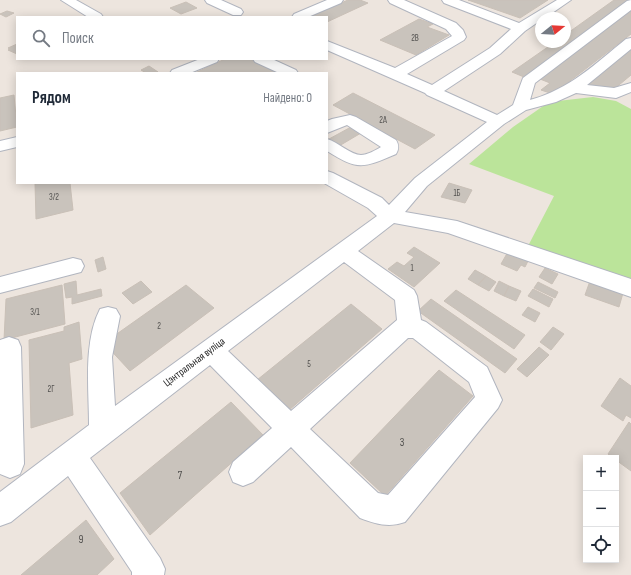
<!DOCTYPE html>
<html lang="ru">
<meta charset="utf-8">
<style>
:root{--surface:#fff;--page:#f2f2f3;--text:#1f2937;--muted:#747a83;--line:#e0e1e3}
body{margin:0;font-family:"Sofia Sans Condensed",sans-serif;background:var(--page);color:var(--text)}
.controls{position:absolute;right:12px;bottom:12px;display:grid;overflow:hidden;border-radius:0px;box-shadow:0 2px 10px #0003}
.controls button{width:36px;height:36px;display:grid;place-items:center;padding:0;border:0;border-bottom:1px solid var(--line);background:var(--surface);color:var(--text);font:20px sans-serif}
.compass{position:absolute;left:535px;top:12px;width:36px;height:36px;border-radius:50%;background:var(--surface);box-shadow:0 2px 10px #0003;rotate:72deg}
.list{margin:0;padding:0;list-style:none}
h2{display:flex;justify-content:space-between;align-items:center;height:52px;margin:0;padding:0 16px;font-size:17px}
h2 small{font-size:13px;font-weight:400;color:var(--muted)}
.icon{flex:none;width:22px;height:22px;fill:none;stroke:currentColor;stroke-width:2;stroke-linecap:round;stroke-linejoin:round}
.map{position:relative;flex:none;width:631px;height:575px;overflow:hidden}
.search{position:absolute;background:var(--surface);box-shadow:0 2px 10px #0003;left:16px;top:16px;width:312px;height:44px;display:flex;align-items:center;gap:10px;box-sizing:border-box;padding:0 14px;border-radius:0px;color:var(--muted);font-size:15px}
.panel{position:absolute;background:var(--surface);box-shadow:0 2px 10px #0003;left:16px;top:72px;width:312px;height:112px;border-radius:0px}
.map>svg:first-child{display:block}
.green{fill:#bbe49a}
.building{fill:#c9c3bc;stroke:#c9c0b7}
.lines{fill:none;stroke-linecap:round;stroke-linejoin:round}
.minor-casing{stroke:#b1b5bf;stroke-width:2}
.minor{fill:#fff;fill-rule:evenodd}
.labels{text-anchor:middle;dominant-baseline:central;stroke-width:3;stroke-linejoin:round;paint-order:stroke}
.number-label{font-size:9px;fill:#52514f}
.street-label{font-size:11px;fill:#2b2b2b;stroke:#fff}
.near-number-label{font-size:11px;fill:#52514f}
</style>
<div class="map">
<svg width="631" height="575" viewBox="0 0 631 575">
<rect width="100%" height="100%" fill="#ede5de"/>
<path class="green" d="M593,97L616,101L631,109V281L528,246L554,196L469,164L513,127L549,102Z"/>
<path class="building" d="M348,0H360L368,3L327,22V17H309Z
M468,0H548L520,18Z
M614,0H629L524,77L512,72L555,42H565V35Z
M186,2L197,8L181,14L170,8Z
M7,11L14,13L6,17L0,14Z
M631,11V34L553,94L541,90L550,83L540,79Z
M419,19L433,24L427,27L449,35L416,55L380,40Z
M17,44V54L8,50L10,49L8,48Z
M631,48V75L613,90L603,86L598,88L587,84Z
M225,59H250L278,73H195Z
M149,66L158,72L146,73L141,70Z
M353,93L435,135L415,149L333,105Z
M14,95L17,127L0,131V98Z
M351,127L361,133L339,146L329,139Z
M35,183H70L73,210L36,219Z
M449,183L472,190L465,203L441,197Z
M414,247L440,263L414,287L388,269L397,262L404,266L414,257L407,253Z
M509,250L529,259L525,267L521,265L517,271L501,264Z
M103,257L106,269L98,272L95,260Z
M545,268L558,274L552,284L539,277Z
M475,270L486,276L478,285L468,279Z
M486,276L496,282L489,291L478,285Z
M76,281L77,295L101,289L102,296L72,304V297L66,298L64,284Z
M141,281L152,292L133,304L122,293Z
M499,281L509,286L504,296L494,291Z
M590,281L623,293L619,307L585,295Z
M538,282L558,292L555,298L534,288Z
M62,285L65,324L4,340L6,299Z
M186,285L214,308L130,371L104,343Z
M509,286L521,291L516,301L504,296Z
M533,289L553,299L549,307L528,296Z
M456,290L525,335L514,349L444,301Z
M431,299L517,359L505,373L418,311Z
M351,304L382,329L288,411L257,380Z
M528,307L540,313L535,322L522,315Z
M79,322L82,359L69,363L73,415L31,428L29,340L64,331V327Z
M553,327L564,334L551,350L540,342Z
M539,347L549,355L527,377L517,369Z
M439,370L473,396L385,496L350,463Z
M620,378L631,386V418L626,415L623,421L601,406Z
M231,402L263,435L150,535L120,493Z
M629,422L631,424V471L616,460V458H613L608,454Z
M86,520L114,559L97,575H21Z"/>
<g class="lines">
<defs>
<path id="minor" d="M61,0H76L101,14L103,17H88Z
M205,0H221L241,9L243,12L241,15H233L207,3Z
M327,0H343L341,3L308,17H292L294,14Z
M388,0H404L456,23L463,30L466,37L464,40L407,74L432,85L490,48L511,29L444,3L442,0H459L519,23L557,0H571L545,18H541V20L525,31L500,54L444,91L497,115L513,105L523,78L627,1L631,0V10L535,83L530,100C570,89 595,64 626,39L631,38V49L587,85L614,88L631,83V92L616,98L576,93L556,102L526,110L504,124L427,186L405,212L457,221L631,279V297L448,233L394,223L358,251L414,290L417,296L421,320L426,322L487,367L502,400L498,408L405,522C389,528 376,524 360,518L291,447L253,482L243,486L233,482L229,472L233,462L272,428L210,365L90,458L160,558L165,569L164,575H132V572L68,476L11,522L0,526V492L89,425C89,389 83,342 100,309L108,307L116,309L120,316L112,357L115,406L377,216L368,208L324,183H327V171L333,173L382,198L389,205L415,178L487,122L427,95L425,93L327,50V41L395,68L452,36L446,29L390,3ZM344,262L395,300L397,320L291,411L228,351ZM408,338H413L469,382L475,397L388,495L378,493L310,429Z
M200,59H219L217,62L190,73H170L172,70Z
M253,59H272L296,70L298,73H279L255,62Z
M350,115L356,117L396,140C399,145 399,149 396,154C363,168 359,171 327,151V139C338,142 351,155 361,155C367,155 376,150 381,147L347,125L327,133V121L332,119Z
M17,137V147L0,151V141Z
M73,258L81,260L84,266L81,272L0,293V277Z
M9,337L18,340L21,347L24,464L20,474L10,478L0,474V340Z"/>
</defs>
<use href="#minor" class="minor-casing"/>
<use href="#minor" class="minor"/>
</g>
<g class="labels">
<g class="number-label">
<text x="415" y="38">2В</text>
<text x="383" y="120">2А</text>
<text x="457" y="193">1Б</text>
<text x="54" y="197">3/2</text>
<text x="412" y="268">1</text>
<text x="35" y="312">3/1</text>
<text x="159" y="326">2</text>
<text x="309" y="364">5</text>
<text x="51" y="389">2Г</text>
</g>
<g class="street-label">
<text transform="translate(194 362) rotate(-37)">Цэнтральная вуліца</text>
</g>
<g class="near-number-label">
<text x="402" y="442">3</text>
<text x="180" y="475">7</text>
<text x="81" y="539">9</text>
</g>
</g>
</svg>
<div class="controls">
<button>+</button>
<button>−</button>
<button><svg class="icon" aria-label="locate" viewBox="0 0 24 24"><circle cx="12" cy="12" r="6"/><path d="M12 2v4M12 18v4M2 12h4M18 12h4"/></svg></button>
</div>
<svg class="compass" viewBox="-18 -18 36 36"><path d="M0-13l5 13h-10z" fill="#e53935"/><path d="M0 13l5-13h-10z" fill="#747a83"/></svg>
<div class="search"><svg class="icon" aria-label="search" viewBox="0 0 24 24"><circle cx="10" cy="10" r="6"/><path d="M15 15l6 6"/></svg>Поиск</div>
<section class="panel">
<h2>Рядом<small>Найдено: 0</small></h2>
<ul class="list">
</ul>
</section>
</div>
